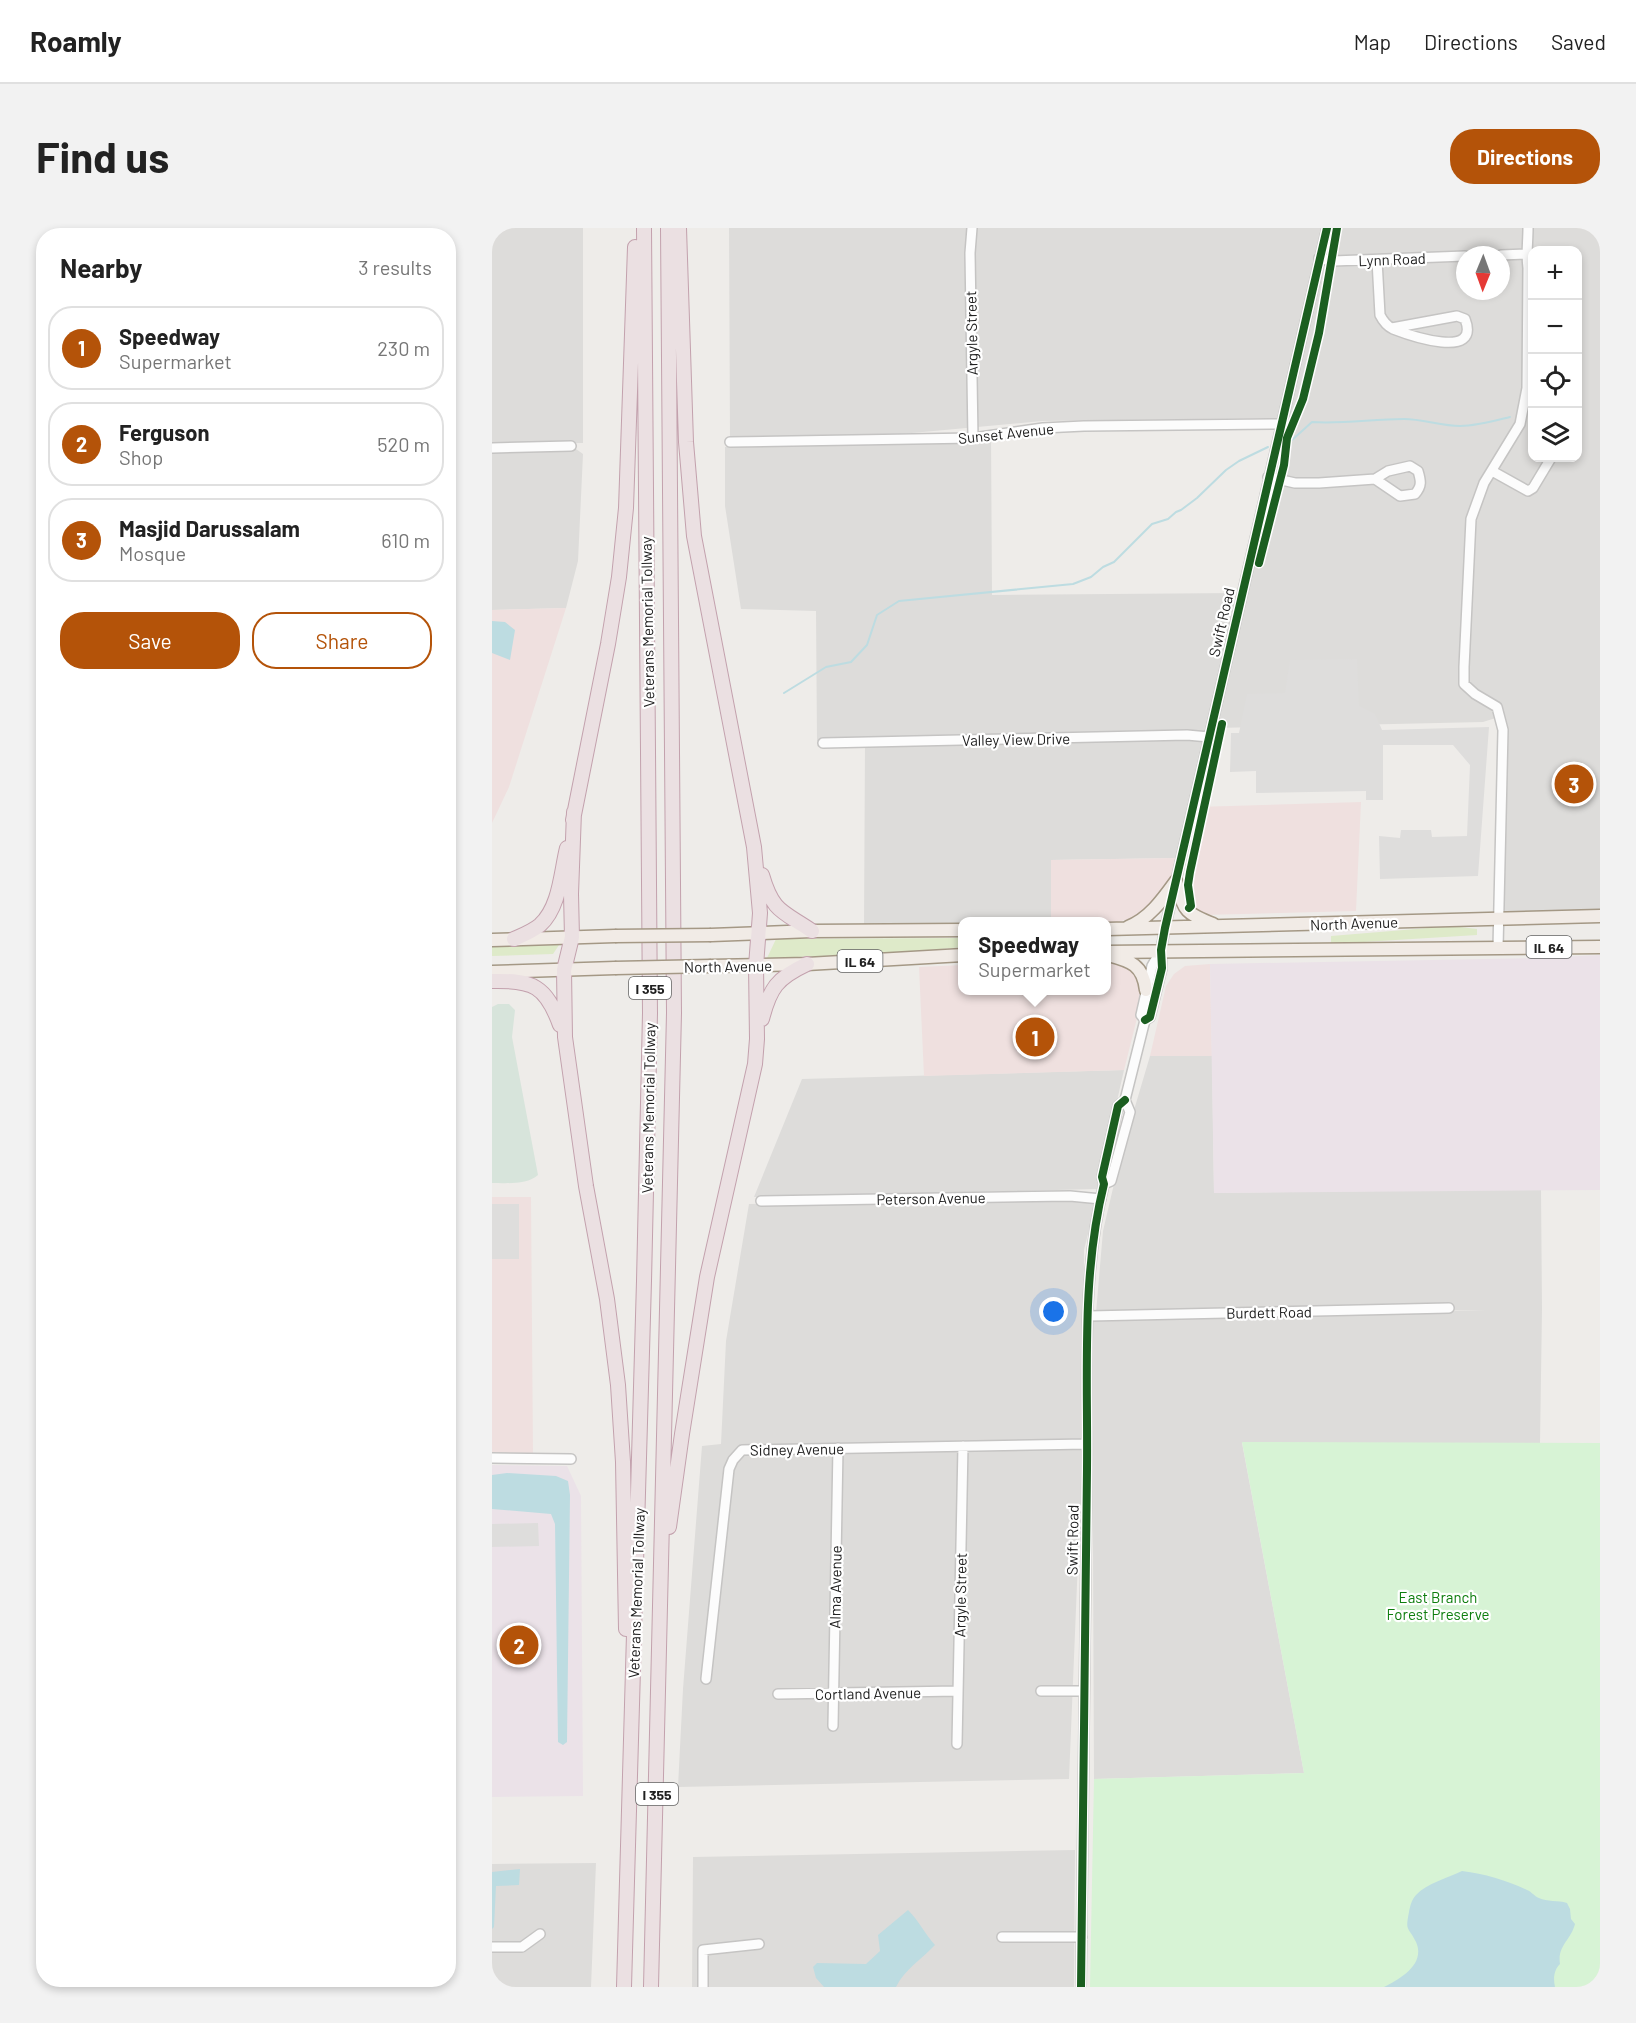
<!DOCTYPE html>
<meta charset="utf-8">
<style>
:root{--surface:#fff;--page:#f2f2f2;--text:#222;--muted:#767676;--line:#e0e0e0;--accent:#b45309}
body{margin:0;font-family:Barlow,sans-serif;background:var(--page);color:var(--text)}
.controls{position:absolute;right:18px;top:18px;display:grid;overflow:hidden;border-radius:12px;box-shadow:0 3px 9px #0003}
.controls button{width:54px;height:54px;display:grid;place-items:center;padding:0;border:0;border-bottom:2px solid var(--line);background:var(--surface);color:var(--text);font:30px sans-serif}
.compass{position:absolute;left:964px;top:18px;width:54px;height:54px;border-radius:50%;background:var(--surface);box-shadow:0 3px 9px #0003;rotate:181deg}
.you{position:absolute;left:562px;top:1084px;width:21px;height:21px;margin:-15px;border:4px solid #fff;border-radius:50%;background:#1a73e8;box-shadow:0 0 0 9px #1a73e833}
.badge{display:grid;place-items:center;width:39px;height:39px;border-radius:50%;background:var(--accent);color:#fff;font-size:20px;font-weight:700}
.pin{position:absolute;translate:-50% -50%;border:3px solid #fff;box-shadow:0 2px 6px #0006}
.popup{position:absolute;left:466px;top:689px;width:153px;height:78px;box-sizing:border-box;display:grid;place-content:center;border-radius:12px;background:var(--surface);filter:drop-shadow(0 2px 4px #0005);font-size:20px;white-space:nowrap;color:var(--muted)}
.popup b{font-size:22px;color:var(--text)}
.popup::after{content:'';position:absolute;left:50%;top:100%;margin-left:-12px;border:12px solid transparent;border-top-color:var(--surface)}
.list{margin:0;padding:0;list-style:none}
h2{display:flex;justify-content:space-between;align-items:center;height:78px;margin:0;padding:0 24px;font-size:26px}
h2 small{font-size:20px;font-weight:400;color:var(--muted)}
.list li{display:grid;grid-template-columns:39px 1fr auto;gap:18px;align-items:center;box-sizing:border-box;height:84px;margin:0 12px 12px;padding:0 12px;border:2px solid var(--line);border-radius:24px}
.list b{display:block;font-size:22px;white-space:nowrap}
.list p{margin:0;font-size:20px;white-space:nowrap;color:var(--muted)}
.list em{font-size:20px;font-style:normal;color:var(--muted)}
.actions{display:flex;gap:12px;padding:18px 24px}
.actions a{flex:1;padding:14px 0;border:2px solid var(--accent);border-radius:24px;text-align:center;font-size:21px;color:var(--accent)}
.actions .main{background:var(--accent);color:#fff}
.icon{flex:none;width:33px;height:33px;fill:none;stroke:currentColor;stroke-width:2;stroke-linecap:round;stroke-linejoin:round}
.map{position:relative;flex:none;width:1108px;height:1759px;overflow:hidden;border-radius:24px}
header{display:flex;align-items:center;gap:36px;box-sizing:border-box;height:84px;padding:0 30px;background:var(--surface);border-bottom:2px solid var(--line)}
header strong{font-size:28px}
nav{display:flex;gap:33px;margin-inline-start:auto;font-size:21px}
.intro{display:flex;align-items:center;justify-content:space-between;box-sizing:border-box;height:144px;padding:0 36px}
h1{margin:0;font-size:42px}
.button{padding:15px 27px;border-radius:24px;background:var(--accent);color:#fff;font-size:21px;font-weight:700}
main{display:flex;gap:36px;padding:0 36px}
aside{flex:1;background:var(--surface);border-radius:24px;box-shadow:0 3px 9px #0003}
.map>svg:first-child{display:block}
.residential{fill:#dddcda;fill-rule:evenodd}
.commercial{fill:#efe0df}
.industrial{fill:#ebe2e8}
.grass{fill:#deeac9}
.wetland{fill:#d7e4db}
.park{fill:#d7f3d5}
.parking{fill:#dedddc}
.water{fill:#bddce1}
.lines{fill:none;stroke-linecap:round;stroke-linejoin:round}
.stream{stroke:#bddce1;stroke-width:2}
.minor-casing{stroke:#c5c4c3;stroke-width:12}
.major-casing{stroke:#a49885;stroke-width:15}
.highway-casing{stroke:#c3a1ad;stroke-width:16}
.minor{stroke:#fcfcfc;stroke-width:9}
.major{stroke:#f1ebe6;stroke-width:12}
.highway{stroke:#ebe0e2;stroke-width:14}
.major-bridge-casing{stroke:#a49885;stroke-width:15;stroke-linecap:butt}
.major-bridge{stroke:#f1ebe6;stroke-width:12}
.cycleway-casing{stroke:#fff;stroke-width:11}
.cycleway{stroke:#1b5e20;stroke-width:8}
.labels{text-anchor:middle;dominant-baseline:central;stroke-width:4.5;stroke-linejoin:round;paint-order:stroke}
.shield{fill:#fff;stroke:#636363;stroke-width:1.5}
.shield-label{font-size:14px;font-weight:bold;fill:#202020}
.street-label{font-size:15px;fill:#202020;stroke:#fff}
.park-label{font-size:15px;fill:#0e7e0e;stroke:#fff}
</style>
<header>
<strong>Roamly</strong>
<nav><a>Map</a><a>Directions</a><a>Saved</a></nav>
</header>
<div class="intro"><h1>Find us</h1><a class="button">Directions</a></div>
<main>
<aside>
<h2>Nearby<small>3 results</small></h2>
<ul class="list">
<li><span class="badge">1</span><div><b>Speedway</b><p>Supermarket</p></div><em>230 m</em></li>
<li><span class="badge">2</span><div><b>Ferguson</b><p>Shop</p></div><em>520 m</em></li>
<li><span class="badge">3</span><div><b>Masjid Darussalam</b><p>Mosque</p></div><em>610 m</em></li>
</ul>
<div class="actions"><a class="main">Save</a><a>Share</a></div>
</aside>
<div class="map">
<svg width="1108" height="1759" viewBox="0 0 1108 1759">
<rect width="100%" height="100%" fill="#eeece9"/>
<path class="residential" d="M0,0H91V215L0,216Z
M237,0H831L786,190L550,193L398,207L238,211Z
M838,0H1108V684L1009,687L1013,487L991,494L723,500L830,34L973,29V63H1009V28L1031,22L831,28ZM1040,22H1086V230H1040Z
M499,207L500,367L745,365L714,503L325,513L324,383L249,381L233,278V219L405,216Z
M84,221L91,226L86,333L74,380L0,382V222Z
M713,510L685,630L559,632V693L471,694V699L372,698L373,517Z
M658,828H720L722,965L1049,961L1050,1081L1048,1215H750L812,1545L602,1551L600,1092L993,1082L604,1085L611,1003L629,926Z
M632,842L605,961L262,969L310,851Z
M605,970L592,1022L591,1210L577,1551L186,1559L191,1461L210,1218L229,1216L234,1113L257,976Z
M583,1622L582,1759H200L201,1629Z
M104,1635L99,1759H0V1636Z"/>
<path class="commercial" d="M74,380L17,559L0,595V382Z
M869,574L864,683L711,687L702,685L693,670L692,661L704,579Z
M685,630L678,655L651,687L615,697V694H559V632Z
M615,733L626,735L641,740L649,758L648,778L632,842L432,848L427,739L471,737V762H615Z
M718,736L720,828H658L674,758L682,746L693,738Z
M0,969H39L41,1226H0Z"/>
<path class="industrial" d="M1108,727V962L722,965L718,736L1047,730Z
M0,1237L75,1238L89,1268L91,1568L0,1569Z"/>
<path class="grass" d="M960,698L985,701V707L839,716V708Z
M471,710V719L405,725L275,730L284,711Z
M67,717L61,726L0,728V719Z"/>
<path class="wetland" d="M6,776H17L23,782L20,809L46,947C35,957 14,955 0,955V779Z"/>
<path class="park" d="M750,1214L1108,1215V1759H598L602,1551L812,1545Z"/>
<path class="parking" d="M865,431L867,478L883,486L890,502L997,499L986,648L888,651L887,608L908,610L909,602H939L940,609L975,608L978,537L961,517H891V572H874V563L764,565V543L738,544L739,505H747L755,466L793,465L798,432Z
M0,976H27V1031H0Z
M46,1295L47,1318L0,1319V1296Z"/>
<path class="water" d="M0,393L13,394L23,402L18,432L0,425Z
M15,1245L64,1248L76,1253L78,1267L75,1514L71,1517L66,1514L63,1296L59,1286L0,1281V1247Z
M28,1641L27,1657L4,1658L2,1699L0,1701V1644Z
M970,1643C993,1646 1014,1652 1035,1662C1040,1664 1042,1668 1047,1670C1055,1674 1066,1672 1075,1675L1078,1681L1079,1691L1083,1696C1079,1712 1065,1718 1068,1736C1062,1742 1061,1750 1063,1759H892C908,1751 934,1736 924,1714C916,1698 913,1704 917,1684C918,1678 920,1671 924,1667C935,1655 956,1650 970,1643Z
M416,1682C427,1693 433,1706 443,1717C430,1731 413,1741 404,1759H332L324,1750L321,1739L325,1735L374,1736L388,1723L386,1707Z"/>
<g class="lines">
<path class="stream" d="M800,212L820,194C851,196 881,191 912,191C931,191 949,198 968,198C985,198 1002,193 1018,189
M292,465L334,439L359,434L375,417L385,387L407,373L581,356L599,349L611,339L622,334L660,296L676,291L684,284L689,282L705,270L734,242L747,233L776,219"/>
<defs>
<path id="minor" d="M480,0L478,25L481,210
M1009,27L1034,26
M827,30L841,33L973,28
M885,32L888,87C891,93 895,98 901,101C919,108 989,132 973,91L965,88L900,100
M238,214L481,210L551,200L592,198L789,196
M0,220L79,218
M1000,243L1036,263L1041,260L1059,230
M776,249L803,255H827L883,251L896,243L918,238L926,243C929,253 930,258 923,266L908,268L883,251
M331,515L695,507L717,509
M1006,720L1011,502L1005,479L983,466L972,456V439L979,291L992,255L1028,196L1035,160L1036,40C1034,26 1036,14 1036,0
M653,792L658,789L670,740L669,722L673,700L835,0
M612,956L619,953L638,884L633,872L653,792L649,787L660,738L668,724
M269,973L578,968L609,971
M597,1088L957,1080
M0,1230L79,1231
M214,1451L237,1241L241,1232L250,1222L595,1216
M549,1463H592
M286,1466L466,1463
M341,1498L346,1220
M465,1516L471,1218
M510,1709H590
M0,1719H30L48,1706
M211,1759V1722L267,1716
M589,1759C592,1586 592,1414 595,1241C596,1147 589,1048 612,956L610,949L626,878L633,872"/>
<path id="major" d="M684,653C693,683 691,684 721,696
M636,699C657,691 671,671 684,653
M615,701L1108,688
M219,707L320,703L471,702
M0,712L123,708
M615,724L1108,719
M616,727C639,733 651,737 654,762
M219,738L315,736L471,727
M0,744L123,740"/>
<path id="highway" d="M82,584L79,666L80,709L72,742L73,809L94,958L115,1071L126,1157L131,1234L134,1401
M81,592L116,416L127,349L134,280L143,19
M270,647C281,685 291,683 320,703
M22,711C31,707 41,703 48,697C68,679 69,644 75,620
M0,753C41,752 54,758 68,797
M270,791C278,760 285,750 315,736
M177,1299L190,1206L215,1049L263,836L265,811L264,738L268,685L262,619L202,308L194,214L187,0
M132,1759L152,1053L158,785L152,0
M159,1759L182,785L176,0"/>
</defs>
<use href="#minor" class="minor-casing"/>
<use href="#major" class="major-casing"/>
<use href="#highway" class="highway-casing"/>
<use href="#minor" class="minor"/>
<use href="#major" class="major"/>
<use href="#highway" class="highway"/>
<defs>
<path id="major-bridge" d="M123,708L219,707
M123,740L219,738"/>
</defs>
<use href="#major-bridge" class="major-bridge-casing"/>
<use href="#major-bridge" class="major-bridge"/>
<defs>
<path id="cycleway" d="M767,335L792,237L795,210L811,171L827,105L845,0
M697,680L699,678L696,657L698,644L730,496
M653,792L658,789L670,740L669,722L673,700L835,0
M589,1759C592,1586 592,1414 595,1241C596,1147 589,1048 612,956L610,949L626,878L633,872"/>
</defs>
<use href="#cycleway" class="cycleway-casing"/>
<use href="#cycleway" class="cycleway"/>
</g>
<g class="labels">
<g class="shield">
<rect x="1034.5" y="708" width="45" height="22" rx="4.5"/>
<rect x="345.5" y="722" width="45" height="22" rx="4.5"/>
<rect x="137" y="749" width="42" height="22" rx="4.5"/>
<rect x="144" y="1555" width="42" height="22" rx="4.5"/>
</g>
<g class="shield-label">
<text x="1057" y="719">IL 64</text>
<text x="368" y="733">IL 64</text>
<text x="158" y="760">I 355</text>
<text x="165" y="1566">I 355</text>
</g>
<g class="street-label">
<text transform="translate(900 31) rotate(-2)">Lynn Road</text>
<text transform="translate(479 105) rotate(-91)">Argyle Street</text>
<text transform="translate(514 205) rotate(-6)">Sunset Avenue</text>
<text transform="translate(155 394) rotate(-91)">Veterans Memorial Tollway</text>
<text transform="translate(729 394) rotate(-77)">Swift Road</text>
<text transform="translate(524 511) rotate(-1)">Valley View Drive</text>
<text transform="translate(862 695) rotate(-2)">North Avenue</text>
<text transform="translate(236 738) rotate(-1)">North Avenue</text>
<text transform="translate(156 880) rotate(-89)">Veterans Memorial Tollway</text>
<text transform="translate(439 970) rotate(-1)">Peterson Avenue</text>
<text transform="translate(777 1084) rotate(-1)">Burdett Road</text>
<text transform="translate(305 1221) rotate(-1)">Sidney Avenue</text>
<text transform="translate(580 1312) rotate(-89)">Swift Road</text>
<text transform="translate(343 1359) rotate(-89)">Alma Avenue</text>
<text transform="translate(144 1365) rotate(-88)">Veterans Memorial Tollway</text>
<text transform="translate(468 1367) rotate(-89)">Argyle Street</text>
<text transform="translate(376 1465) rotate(-1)">Cortland Avenue</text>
</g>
<g class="park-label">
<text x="946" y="1369">East Branch<tspan x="946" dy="17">Forest Preserve</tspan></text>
</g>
</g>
</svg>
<div class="controls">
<button>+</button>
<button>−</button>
<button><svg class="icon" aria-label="locate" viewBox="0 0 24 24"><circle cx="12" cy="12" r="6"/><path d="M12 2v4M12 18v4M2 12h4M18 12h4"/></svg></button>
<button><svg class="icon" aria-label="layers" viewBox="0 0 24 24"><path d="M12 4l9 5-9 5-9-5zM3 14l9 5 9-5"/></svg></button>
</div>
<svg class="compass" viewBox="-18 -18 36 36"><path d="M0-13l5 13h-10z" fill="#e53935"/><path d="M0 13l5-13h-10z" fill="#767676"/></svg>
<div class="you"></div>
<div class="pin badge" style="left:543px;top:809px">1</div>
<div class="popup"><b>Speedway</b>Supermarket</div>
<div class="pin badge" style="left:27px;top:1417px">2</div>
<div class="pin badge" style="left:1082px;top:556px">3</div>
</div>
</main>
